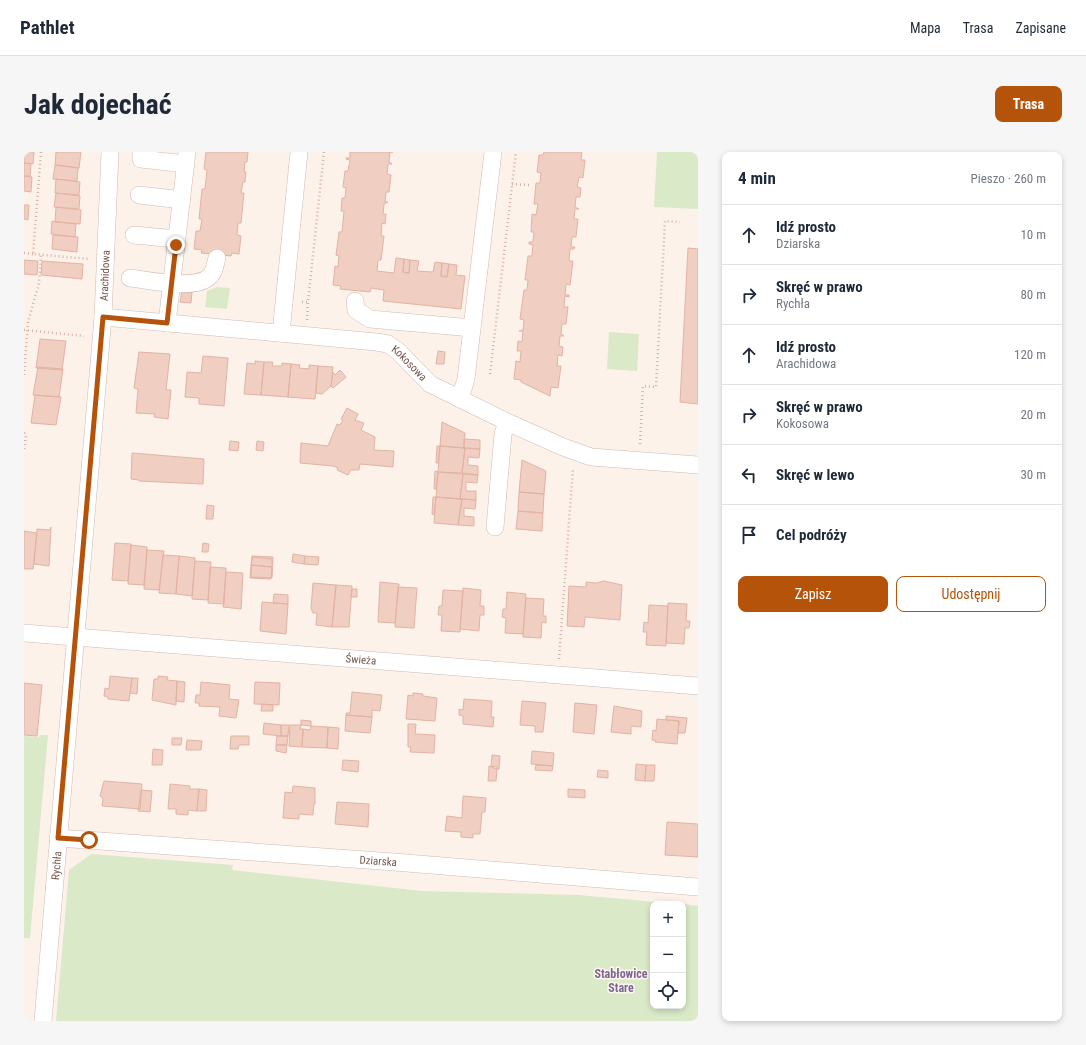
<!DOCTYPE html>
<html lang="pl">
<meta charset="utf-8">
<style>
:root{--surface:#fff;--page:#f6f6f7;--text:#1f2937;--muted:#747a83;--line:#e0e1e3;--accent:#b45309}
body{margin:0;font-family:"Roboto Condensed",sans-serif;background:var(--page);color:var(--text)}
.controls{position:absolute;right:12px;bottom:12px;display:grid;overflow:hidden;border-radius:8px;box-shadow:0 2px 6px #0003}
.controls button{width:36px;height:36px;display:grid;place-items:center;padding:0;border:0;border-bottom:1px solid var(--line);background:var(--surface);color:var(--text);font:20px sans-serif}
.stop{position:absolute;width:12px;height:12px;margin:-9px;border:3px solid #b45309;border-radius:50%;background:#fff}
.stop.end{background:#b45309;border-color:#fff;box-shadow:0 1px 4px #0008}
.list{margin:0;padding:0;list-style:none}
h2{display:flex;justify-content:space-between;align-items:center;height:52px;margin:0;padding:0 16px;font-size:17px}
h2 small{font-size:13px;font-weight:400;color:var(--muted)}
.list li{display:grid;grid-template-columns:26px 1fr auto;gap:12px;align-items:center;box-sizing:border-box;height:60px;padding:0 16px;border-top:1px solid var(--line)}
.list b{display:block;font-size:15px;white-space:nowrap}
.list p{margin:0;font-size:13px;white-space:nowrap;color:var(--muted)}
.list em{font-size:13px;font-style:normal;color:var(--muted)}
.actions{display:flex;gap:8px;padding:12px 16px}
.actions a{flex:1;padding:9px 0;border:1px solid var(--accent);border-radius:8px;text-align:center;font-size:14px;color:var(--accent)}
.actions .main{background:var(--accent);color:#fff}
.icon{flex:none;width:22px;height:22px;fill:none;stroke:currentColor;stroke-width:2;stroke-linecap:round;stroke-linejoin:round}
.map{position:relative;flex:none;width:674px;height:869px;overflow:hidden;border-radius:8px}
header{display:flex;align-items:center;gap:24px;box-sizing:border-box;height:56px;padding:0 20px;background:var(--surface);border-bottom:1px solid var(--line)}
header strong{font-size:19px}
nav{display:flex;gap:22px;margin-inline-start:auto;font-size:14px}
.intro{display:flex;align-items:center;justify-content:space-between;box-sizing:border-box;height:96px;padding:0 24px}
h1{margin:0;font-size:28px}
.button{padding:10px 18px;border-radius:8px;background:var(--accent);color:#fff;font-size:14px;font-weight:700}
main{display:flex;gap:24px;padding:0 24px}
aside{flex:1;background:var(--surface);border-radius:8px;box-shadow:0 2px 6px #0003}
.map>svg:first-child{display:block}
.green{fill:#dae9c8}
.building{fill:#f0cec2;stroke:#e2b3a3}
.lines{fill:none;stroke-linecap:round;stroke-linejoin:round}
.minor-casing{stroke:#cfbbb2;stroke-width:18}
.path{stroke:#d5b1a5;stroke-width:2.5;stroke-dasharray:1 3;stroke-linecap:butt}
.minor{stroke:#fff;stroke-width:17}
.route{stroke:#b45309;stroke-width:5}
.labels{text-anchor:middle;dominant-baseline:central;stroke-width:3;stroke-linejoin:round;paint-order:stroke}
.street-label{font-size:11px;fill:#75564e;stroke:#fef7f0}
.neighbourhood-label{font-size:12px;font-weight:bold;fill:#7c6691;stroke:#fef7f0}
</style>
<header>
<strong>Pathlet</strong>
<nav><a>Mapa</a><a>Trasa</a><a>Zapisane</a></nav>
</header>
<div class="intro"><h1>Jak dojechać</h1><a class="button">Trasa</a></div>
<main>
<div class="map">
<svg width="674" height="869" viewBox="0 0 674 869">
<rect width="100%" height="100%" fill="#fcf2e9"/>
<path class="green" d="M633,0H674V57L630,55Z
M193,135L206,136L203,157L181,155L183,139Z
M585,180L615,182L613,219L583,217Z
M16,583H24L6,786H0V584L15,585Z
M67,702L209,713L208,718L398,739L554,743L654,752H629V854H659V752L674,754V869H32L45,718Z"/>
<path class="building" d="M0,0H10L9,12L0,11Z
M32,0H57L55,16L31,13Z
M182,0H224L223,10H221L220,20H222L221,30H219L217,41H220L217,71H214L213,83L217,84L215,102L208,101L207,104L177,101L178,98L170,97L172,79H176L178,67H175L178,37H181L183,18L180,17Z
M326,0H369H366L365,10L368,12H364L363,22L367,23L365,40H362L361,50H364L360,52L359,62H362L361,72L358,71L357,84H360L357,108H354L353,119L370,121L372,106L380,107L379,120L385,121L386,108L395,109L393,119L409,120L411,110L418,111L417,124L423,125L425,112L433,113L432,123L441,124L437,157L359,149L360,138L347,136L346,140L316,137L317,134L309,133L311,114L314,115L315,104L312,103L315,80H318L320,59H317L318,46H321L322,36L319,35L321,19H324L326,8L322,7V6H326Z
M520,0H558L557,8H561L559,26L555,25L553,35L557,36L556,45H552L551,55L555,57H551L550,67H554L552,85H548L547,95H551L550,97H546L545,109H549L546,133L542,132L541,143H545V145L541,144L540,155H544L542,172H538L537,182L540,184H536L535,194L539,195L538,204L534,203L533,214H537L534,236L527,235L526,244L497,230V228L490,227L492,209L496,210L497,199H493L494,189L498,190L499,179H495L499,178L500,168L496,167L500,138H503L504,128H501L504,104H508L509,93L505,92V90H509L510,80H507L508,62L512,63L514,52H510L512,31H516L517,21L513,20L515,3H519Z
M0,11L7,12L6,24H0Z
M31,13L54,16L53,29L29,27Z
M0,24L8,25L7,40L0,39Z
M32,27L56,30L55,43L31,41Z
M32,41L56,44L55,57L30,55Z
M0,53H5L4,68L0,67Z
M32,55L57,58L56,72L31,70Z
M28,69L52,72L51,85L27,82Z
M29,83L54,85L53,100L28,97Z
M664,96L674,97V252L656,250Z
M380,107L386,108L385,121L379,120Z
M0,108L14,109L13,123L0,122Z
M18,109L59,112L58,127L17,123Z
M418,111L425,112L423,125L417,124Z
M158,139L168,140L167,151L156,150Z
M16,187L42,189L38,218L12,216Z
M414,199L421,200L420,212H412Z
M115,200L146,202L142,238H147L144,267L130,265L131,262L112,261L114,237L110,236Z
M179,204L204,206L200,254L175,252V246L161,245L163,220L177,221Z
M231,209L240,210L237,243L220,242L223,211L231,212Z
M240,210H249L248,214H258V211L267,212L264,245L237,243Z
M267,212L276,213L275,216L285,217V213L294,214L291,247L264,245Z
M294,214L309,215L307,234L298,242L292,241Z
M14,215L39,217L35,245L9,243Z
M316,218L322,225L309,236L307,234L309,220L311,223Z
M11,243L37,245L32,273L7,271Z
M323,256L334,262L331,268L340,271L337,278L351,285L350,298L370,299L369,315L336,312L335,318H327L324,323L313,318L314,316L309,314L276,311L277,291L304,294L313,272L316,273L319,268L317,267Z
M418,270L441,281L440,296L416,294Z
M440,287L456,288V297L440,296Z
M206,289L215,290L214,299L205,298Z
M233,289L240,290L239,299L232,298Z
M413,294H416L414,311H412Z
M416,294L441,296L438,321L414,320Z
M441,296L456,297L455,306L444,305V313L454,314V323L438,321Z
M108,301L180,307L179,332L115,329V328L107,327Z
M498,308L522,319L520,342L495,340Z
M411,319L414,320L412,337H410Z
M414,320L439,322L436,347L412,345Z
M439,322L454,323L453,331L442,330V339H452V348L436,347Z
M495,340L520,342L519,361L494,359Z
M409,345H412L410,363L408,362Z
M412,345L438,347L434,373L410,371Z
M438,347L452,348L451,357L440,356V364L450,365V374L434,373Z
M183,353L190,354L189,367H182Z
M494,359L519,361L518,379L492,377Z
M27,375L25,414L10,412L13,377L26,378Z
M0,379L13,381L9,417H0Z
M91,391L107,392L104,429L88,428Z
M179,391L185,392L184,400H178Z
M107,393L123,395L120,433L104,432Z
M123,398L140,399L135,438L120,437Z
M269,402L281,404L280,412L268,410Z
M139,403L155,404L152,442L135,441Z
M155,404L171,406L168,444L152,442Z
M228,404L249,405L248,426L227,425Z
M281,404L295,405L294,413L280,412Z
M228,405L248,407V415L227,413Z
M171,409L187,410L184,448L168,447Z
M227,413L248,415L247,427L226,426Z
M186,415L202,416L200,452L184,451Z
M202,420L219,421L217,457L199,455Z
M580,429L598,433L596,468L561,465L560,475L543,474L545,434L562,435V430L572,431Z
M356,430L375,432L371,471L354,470Z
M289,431L312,433L308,475L292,473L293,461H289L287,456Z
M312,433L328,434L325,475H308Z
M374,435L393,436L390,476L371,475Z
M439,436L457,438L456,454H460V463H456L455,479L436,477Z
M328,437H333V445H327Z
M419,438L439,439L436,480L417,479L418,463H414L415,454H418Z
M483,440L502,442L499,482L481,481L482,466L478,465L479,457H482Z
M250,442L264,443V452L249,451Z
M502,446L520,447L519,464H522V471L518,470L517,486L499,485Z
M238,450L264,452L262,482L236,479Z
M644,451L663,452L662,469H666L665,476H661L660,492L642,491Z
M625,453L644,454L642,494L622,493L623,480H619L620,470L624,471Z
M86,524L108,526L105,549L84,547V545L80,544L81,536L85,537Z
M134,524L144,525L143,528L153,529L152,553L128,548L130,527H134Z
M108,526H114L113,542L106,541Z
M153,529L161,530L160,550L152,549Z
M177,530L206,533L205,547L215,548L212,566L195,564L196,555L175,554V551H171L172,543H176Z
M231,530L256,531L255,553L230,552Z
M0,531L18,533L13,584L0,583Z
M328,540L358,543L356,559L348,558V565L322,563V561H326Z
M389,541L399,542V544L413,546L411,569L382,567L384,543L389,544Z
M440,547L468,549L467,565H470L469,575L439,572V564L435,563V557L439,558Z
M498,549L522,551L519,580H511V574L496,573Z
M551,551L573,553L570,582L549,580Z
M238,552L249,553V559H237Z
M590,554L618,559L617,575L607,574V582L587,580Z
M322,563L348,565L346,581L321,579Z
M642,564L663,566L661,581H654L655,569L642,568Z
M633,567L655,569L653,592L631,590L632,589L628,588L629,578L632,579Z
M277,568L287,569V574L277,573Z
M240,571L257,573V584L239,582Z
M384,572H392L391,582L411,583L410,601L386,600L387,595H384Z
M257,573H265L264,584H257Z
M266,573H277L276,577H279L278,595L265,594Z
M287,574L304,575L303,596L278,595L279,577L286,578Z
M304,575L315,576L314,597L303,596Z
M207,584H225V593H215L214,597H206Z
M253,584H264L263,593H252Z
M148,586H158L157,593H148Z
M163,588L178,589L177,598H162Z
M252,593H263L262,601L252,599Z
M129,597L139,598L138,613H128Z
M508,599L530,601L529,614L507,612Z
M468,603L476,604L475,617H473V615L467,614Z
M319,608L335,609L334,620L318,618Z
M612,612L622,613L621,629L611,628Z
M512,613L529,614L528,619L511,618Z
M622,613H631L630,629H621Z
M465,614L473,617L472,629H464Z
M574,618L584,619V626L573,625Z
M80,629L118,632L116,657L78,654L79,646L76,644Z
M146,632L166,634V637H175L173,659L164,658V663L152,662V657H144Z
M269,634L291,636V652H290L289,663L275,662V667L259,666L261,640L268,641Z
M175,637L183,638L182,659H173Z
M544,637L561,638V646L544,645Z
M117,638L128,639L126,660L114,659Z
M439,644L462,646L461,660H458L456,682H449V686L437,685V680L421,679L423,664L438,666Z
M313,650L345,652L344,675L311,672Z
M643,670L674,672V705L641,703Z"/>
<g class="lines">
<defs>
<g id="minor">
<path d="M117,0V7L162,12"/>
<path d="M115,43L158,48"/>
<path d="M110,83L152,87"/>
<path d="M106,126C125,128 173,139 186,124C191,119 191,112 193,106"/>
<path d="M331,149L332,158L346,167L448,176"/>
<path id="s1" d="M79,165L352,190L364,192L374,199L406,232L483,270L539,295L567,305L674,313"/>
<path d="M143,171L163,0"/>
<path d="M257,181L275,0"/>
<path d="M436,247L442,227L469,0"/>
<path d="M471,375L479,282L483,270"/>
<path id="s2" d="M0,481L674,534"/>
<path id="s3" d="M34,686L370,710L674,735"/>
<path id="s4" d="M19,869L79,165L86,0"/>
</g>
</defs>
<use href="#minor" class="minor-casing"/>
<path class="path" d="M17,0L9,102L66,107
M488,32L505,33
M0,101L9,102
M278,150H284L300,0
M283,168L284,150
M0,178L60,184
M466,222L492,0
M0,223L4,170L15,131L17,103
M0,281L2,283L0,298
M616,292L619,234L632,235L641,69L656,70
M535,507L549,316"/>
<use href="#minor" class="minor"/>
</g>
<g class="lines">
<path class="route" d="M65,688L34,686L79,165L143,171L152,93"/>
</g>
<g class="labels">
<g class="street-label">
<text stroke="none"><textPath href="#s4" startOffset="748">Arachidowa</textPath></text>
<text stroke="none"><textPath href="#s1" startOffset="315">Kokosowa</textPath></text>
<text stroke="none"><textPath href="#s2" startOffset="338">Świeża</textPath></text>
<text stroke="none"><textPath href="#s3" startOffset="321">Dziarska</textPath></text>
<text stroke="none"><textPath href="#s4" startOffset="156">Rychła</textPath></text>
</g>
<g class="neighbourhood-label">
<text x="597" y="822">Stabłowice<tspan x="597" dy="14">Stare</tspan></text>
</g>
</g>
</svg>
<div class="controls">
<button>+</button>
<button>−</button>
<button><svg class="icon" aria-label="locate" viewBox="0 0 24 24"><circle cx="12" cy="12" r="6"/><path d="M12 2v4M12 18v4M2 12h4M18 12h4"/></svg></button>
</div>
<div class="stop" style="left:65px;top:688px"></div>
<div class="stop end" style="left:152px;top:93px"></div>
</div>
<aside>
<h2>4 min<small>Pieszo · 260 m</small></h2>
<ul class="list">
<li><svg class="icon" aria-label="ahead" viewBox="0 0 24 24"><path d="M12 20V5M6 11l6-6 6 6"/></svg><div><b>Idź prosto</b><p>Dziarska</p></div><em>10 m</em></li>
<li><svg class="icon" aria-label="right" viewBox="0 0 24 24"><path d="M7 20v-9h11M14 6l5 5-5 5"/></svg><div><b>Skręć w prawo</b><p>Rychła</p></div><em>80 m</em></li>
<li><svg class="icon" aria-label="ahead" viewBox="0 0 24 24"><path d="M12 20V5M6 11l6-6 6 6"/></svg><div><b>Idź prosto</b><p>Arachidowa</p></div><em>120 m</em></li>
<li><svg class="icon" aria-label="right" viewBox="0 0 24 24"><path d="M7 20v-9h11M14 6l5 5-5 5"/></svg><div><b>Skręć w prawo</b><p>Kokosowa</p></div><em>20 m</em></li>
<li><svg class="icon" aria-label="left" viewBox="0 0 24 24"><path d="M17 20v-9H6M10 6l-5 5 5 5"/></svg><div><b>Skręć w lewo</b></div><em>30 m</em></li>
<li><svg class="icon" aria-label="arrive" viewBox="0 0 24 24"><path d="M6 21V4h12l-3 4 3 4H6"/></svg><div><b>Cel podróży</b></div></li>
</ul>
<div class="actions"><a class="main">Zapisz</a><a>Udostępnij</a></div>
</aside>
</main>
